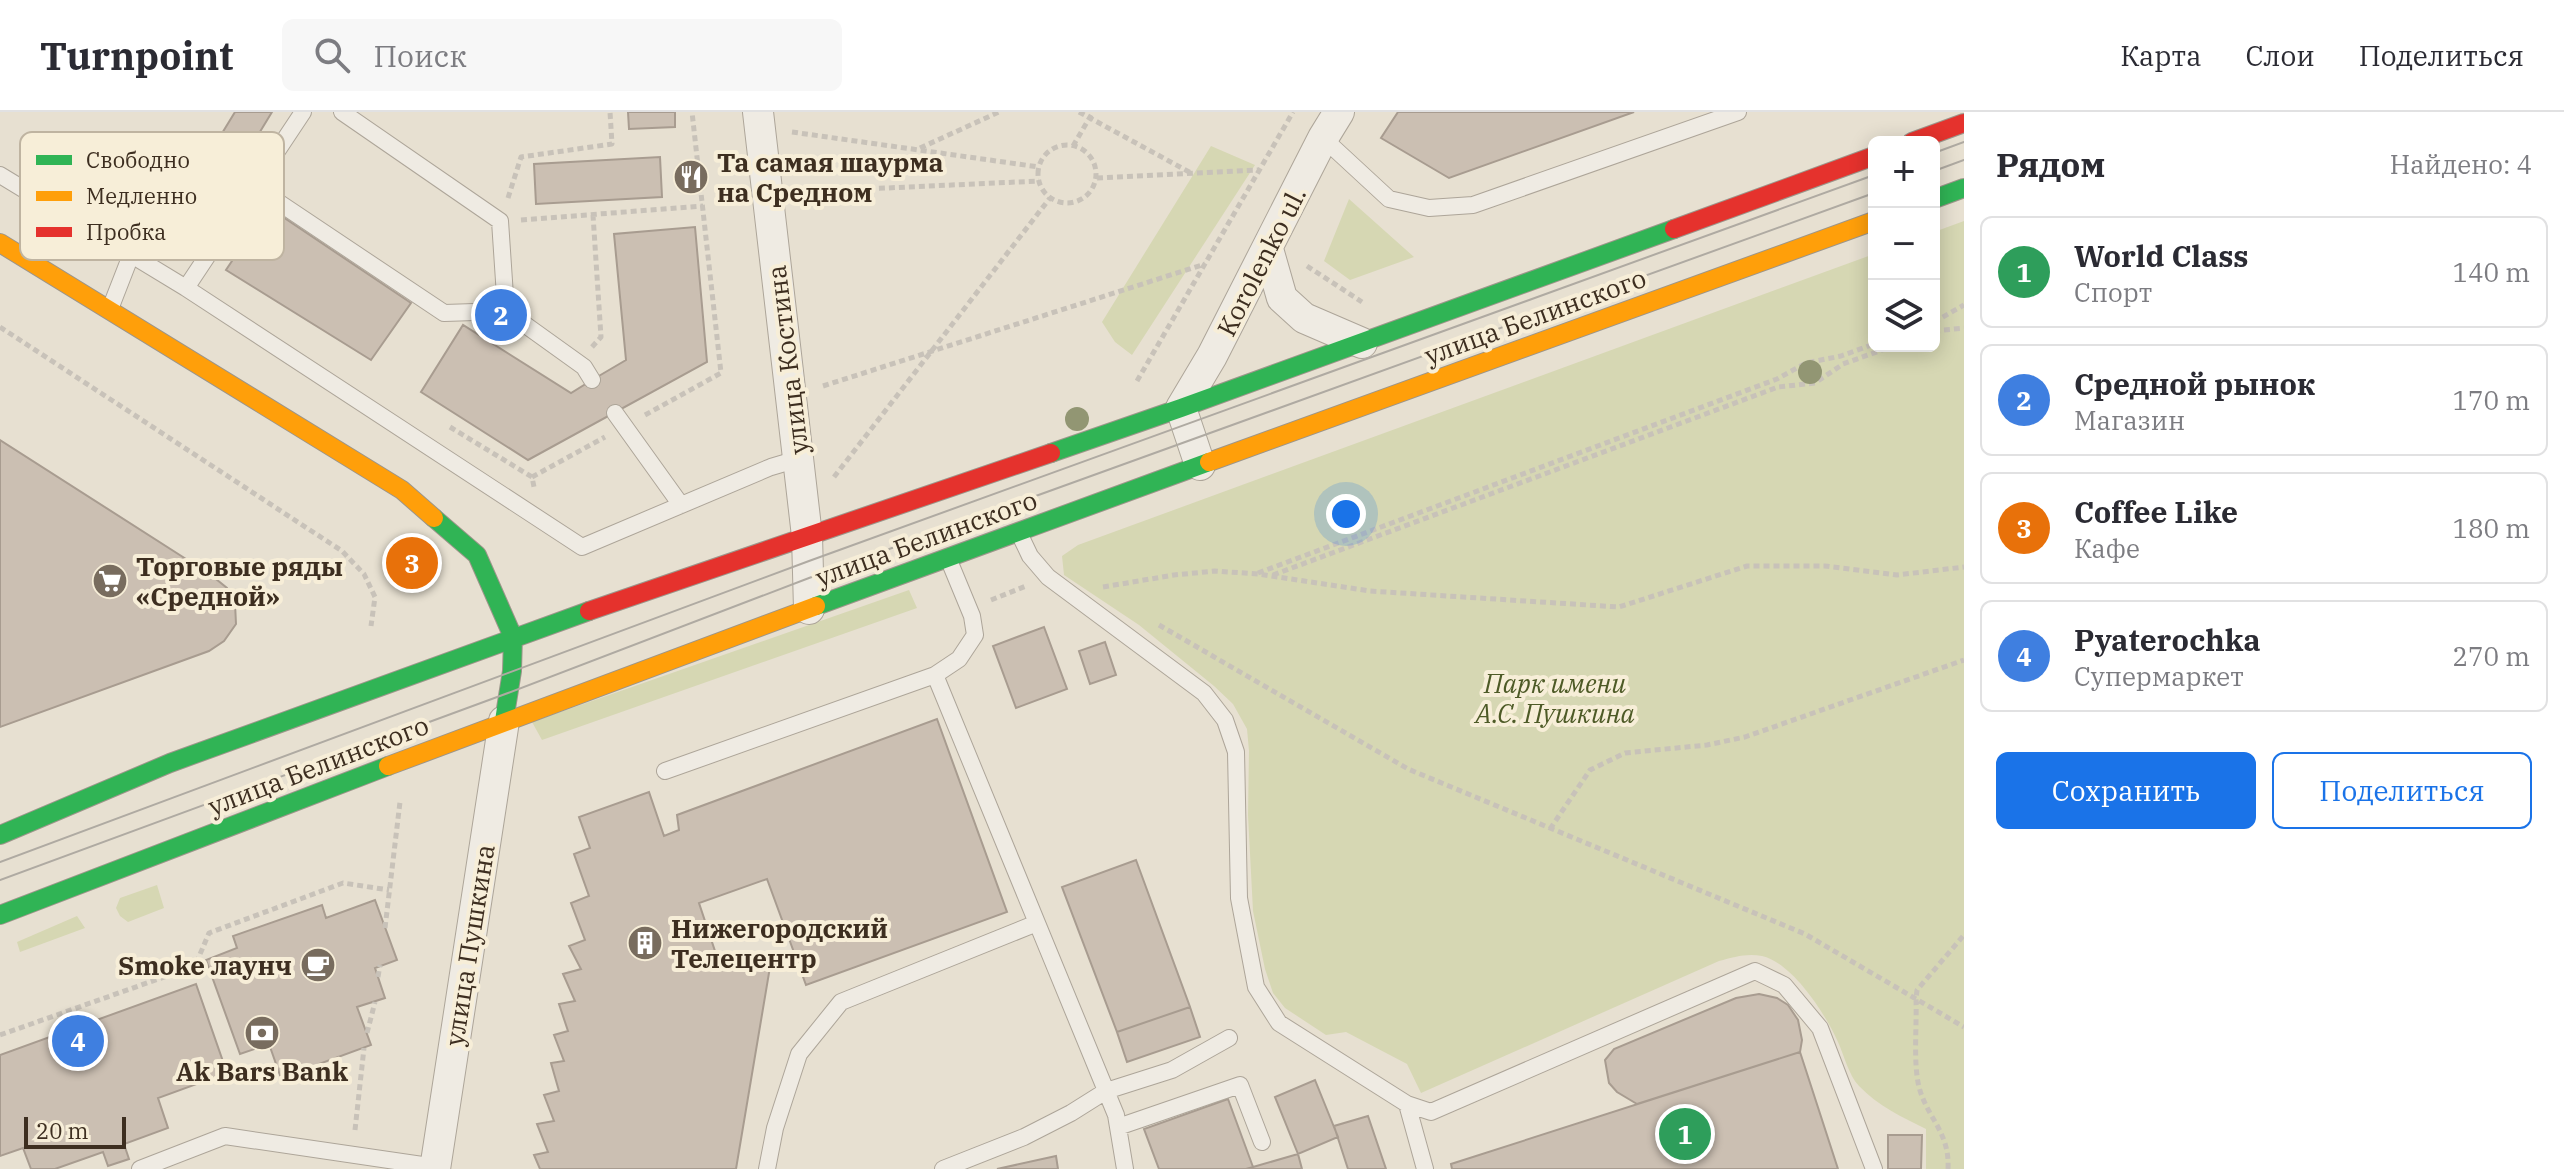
<!DOCTYPE html>
<html lang="ru">
<meta charset="utf-8">
<style>
:root{--surface:#fff;--page:#f7f7f7;--text:#2b2b33;--muted:#7c7c81;--line:#e1e1e2;--accent:#1a73e8}
body{margin:0;font-family:"IBM Plex Serif",serif;background:var(--page);color:var(--text)}
.controls{position:absolute;right:24px;top:24px;display:grid;overflow:hidden;border-radius:12px;box-shadow:0 4px 20px #0003}
.controls button{width:72px;height:72px;display:grid;place-items:center;padding:0;border:0;border-bottom:2px solid var(--line);background:var(--surface);color:var(--text);font:40px sans-serif}
.scale{position:absolute;left:24px;bottom:20px;width:102px;box-sizing:border-box;padding-left:8px;border:4px solid #3d2e20;border-top:0;font-size:22px;line-height:28px;white-space:nowrap;color:#3d2e20;-webkit-text-stroke:6px #f7eed8;paint-order:stroke}
.you{position:absolute;left:1346px;top:402px;width:28px;height:28px;margin:-20px;border:6px solid #fff;border-radius:50%;background:#1a73e8;box-shadow:0 0 0 12px #1a73e833}
.badge{display:grid;place-items:center;width:52px;height:52px;border-radius:50%;background:var(--accent);color:#fff;font-size:26px;font-weight:700}
.pin{position:absolute;translate:-50% -50%;border:4px solid #fff;box-shadow:0 2px 8px #0006}
.list{margin:0;padding:0;list-style:none}
h2{display:flex;justify-content:space-between;align-items:center;height:104px;margin:0;padding:0 32px;font-size:34px}
h2 small{font-size:26px;font-weight:400;color:var(--muted)}
.list li{display:grid;grid-template-columns:52px 1fr auto;gap:24px;align-items:center;box-sizing:border-box;height:112px;margin:0 16px 16px;padding:0 16px;border:2px solid var(--line);border-radius:12px}
.list b{display:block;font-size:30px;white-space:nowrap}
.list p{margin:0;font-size:26px;white-space:nowrap;color:var(--muted)}
.list em{font-size:26px;font-style:normal;color:var(--muted)}
.actions{display:flex;gap:16px;padding:24px 32px}
.actions a{flex:1;padding:18px 0;border:2px solid var(--accent);border-radius:12px;text-align:center;font-size:28px;color:var(--accent)}
.actions .main{background:var(--accent);color:#fff}
.icon{flex:none;width:44px;height:44px;fill:none;stroke:currentColor;stroke-width:2;stroke-linecap:round;stroke-linejoin:round}
.map{position:relative;flex:none;width:1964px;height:1057px;overflow:hidden}
header{display:flex;align-items:center;gap:48px;box-sizing:border-box;height:112px;padding:0 40px;background:var(--surface);border-bottom:2px solid var(--line)}
header strong{font-size:38px}
nav{display:flex;gap:44px;margin-inline-start:auto;font-size:28px}
.search{width:560px;height:72px;background:var(--page);display:flex;align-items:center;gap:20px;box-sizing:border-box;padding:0 28px;border-radius:12px;color:var(--muted);font-size:30px}
main{display:flex}
aside{flex:1;background:var(--surface)}
.map>svg:first-child{display:block}
.green{fill:#d6d7b3}
.building{fill:#cbbfb2;stroke:#a89c90;stroke-width:2}
.lines{fill:none;stroke-linecap:round;stroke-linejoin:round}
.lane-casing{stroke:#ada599;stroke-width:18}
.street-casing{stroke:#ada599;stroke-width:32}
.fast-casing{stroke:#9c958a;stroke-width:20}
.slow-casing{stroke:#9c958a;stroke-width:20}
.jam-casing{stroke:#9c958a;stroke-width:20}
.path{stroke:#c8c2b9;stroke-width:5;stroke-dasharray:6 4;stroke-linecap:butt}
.lane{stroke:#efebe3;stroke-width:16}
.street{stroke:#efebe3;stroke-width:30}
.fast{stroke:#30b455;stroke-width:18}
.slow{stroke:#ff9f0a;stroke-width:18}
.jam{stroke:#e5322d;stroke-width:18}
.tram{stroke:#afaaa2;stroke-width:2}
.tree{fill:#929673}
.labels{text-anchor:middle;dominant-baseline:central;stroke-width:8;stroke-linejoin:round;paint-order:stroke}
.poi-label{font-size:26px;font-weight:bold;fill:#3d2e20;stroke:#f7eed8;text-anchor:start}
.street-label{font-size:26px;fill:#3d2e20;stroke:#f7eed8}
.park-label{font-size:26px;font-style:italic;fill:#4d5a26;stroke:#f7eed8}
.key{fill:#f7eed8;stroke:#bfb4a1;stroke-width:2}
.key-label{font-size:22px;fill:#3d2e20}
</style>
<header>
<strong>Turnpoint</strong>
<div class="search"><svg class="icon" aria-label="search" viewBox="0 0 24 24"><circle cx="10" cy="10" r="6"/><path d="M15 15l6 6"/></svg>Поиск</div>
<nav><a>Карта</a><a>Слои</a><a>Поделиться</a></nav>
</header>
<main>
<div class="map">
<svg width="1964" height="1057" viewBox="0 0 1964 1057">
<rect width="100%" height="100%" fill="#e7e0d1"/>
<path class="green" d="M1211,34L1255,53L1132,243L1115,230L1102,210Z
M1349,87L1414,145L1350,168L1324,149Z
M1964,109V1057H1926V1017C1902,1005 1878,994 1859,974C1849,964 1844,943 1838,930C1826,903 1793,851 1762,844C1747,841 1734,845 1719,849L1421,981L1407,952L1346,920L1326,923L1285,896L1273,881L1265,857L1253,799L1248,703L1249,639L1247,617L1233,592L1214,574L1139,513L1064,463L1062,444L1078,433L1874,142V234H1934V120Z
M909,478L917,496L542,628L532,610Z
M157,773L164,796L128,810L120,804L116,796L120,786Z
M77,804L85,816L20,840L17,830Z"/>
<path class="building" d="M235,0H272L188,138L161,121Z
M628,0H675V15L629,17Z
M1398,0H1634L1449,66L1381,26Z
M660,45L662,85L536,92L534,52Z
M268,95L411,191L371,248L226,158Z
M695,115L707,250L528,348L421,280L463,213L571,281L592,268L626,248L614,122Z
M0,328L211,463L227,476L235,491L236,512L224,529L209,539L0,615Z
M1044,515L1067,577L1016,596L993,534Z
M1105,530L1116,563L1090,572L1079,539Z
M937,607L1007,800L806,873L767,767L699,791L719,851L770,855L736,1057H540L534,1043L548,1040L537,1012L554,1009L544,983L559,979L551,951L564,949L554,923L568,919L559,892L575,889L563,862L581,857L569,834L585,828L571,791L589,784L574,742L590,736L579,705L649,680L664,724L679,718L677,703Z
M1136,748L1190,895L1117,920L1062,775Z
M375,788L397,848L375,856L385,886L357,895L371,933L281,966L269,932L240,942L206,848L237,836L233,824L322,793L326,806Z
M196,872L227,961L158,986L168,1016L124,1032L129,1047L108,1054L103,1040L55,1057H31L23,1036L0,1044V943Z
M1759,882L1777,886L1788,893L1798,908L1802,928L1800,940L1637,992L1617,980L1609,971L1605,948L1614,937L1736,886Z
M1190,895L1200,925L1127,950L1117,920Z
M1800,940L1838,1057H1452L1451,1052Z
M1315,968L1338,1025L1298,1042L1275,985Z
M1228,987L1253,1055L1246,1057H1159L1144,1017Z
M1368,1004L1386,1057H1348L1334,1014Z
M1888,1023H1922L1921,1057H1888Z
M1298,1042L1302,1057H1246L1253,1055Z
M1056,1044L1058,1057H997Z"/>
<g class="lines">
<defs>
<path id="lane" d="M342,0L500,109L506,199L584,255L592,268
M1323,26L1389,87L1429,96L1473,93L1738,0
M0,63L186,176L582,435L771,355L798,347
M254,74L444,201L506,199
M186,176L303,0
M110,197L131,143
M615,301L681,393
M1019,421L1030,444L1048,465L1204,581L1225,608L1236,640L1239,786L1256,875L1279,911L1407,992L1431,1000L1755,859L1784,873L1820,916L1874,1057
M948,446L972,504L975,523L959,547L935,563L1116,1003L1125,1057
M665,659L935,563
M1407,992L1425,1057
M1118,1015L1240,973L1262,1030
M140,1057L225,1024L436,1055
M767,1057L775,1016L799,942L841,890L1037,811
M943,1057L1024,1025L1071,1001L1106,979L1172,958L1229,926"/>
<path id="street" d="M758,0L807,424L809,497
M1268,137L1282,186L1304,206L1362,231
M1200,353L1181,296L1212,244L1323,26L1339,0
M435,1057L504,609"/>
<path id="fast" d="M1934,87L1964,76
M1051,341L1181,296L1674,117
M434,406L477,443L513,525L512,559L504,609
M816,494L1209,350
M0,723L170,651L589,499
M0,803L388,654"/>
<path id="slow" d="M0,131L402,378L434,406
M1209,350L1874,109
M388,654L816,494"/>
<path id="jam" d="M1912,30L1964,11
M1674,117L1874,44
M589,499L1051,341"/>
</defs>
<use href="#lane" class="lane-casing"/>
<use href="#street" class="street-casing"/>
<use href="#fast" class="fast-casing"/>
<use href="#slow" class="slow-casing"/>
<use href="#jam" class="jam-casing"/>
<path class="path" d="M1079,0L1191,61
M792,20L1039,55
M1038 62a29 29 0 1 1 58 0a29 29 0 1 1-58 0Z
M1073,34L1093,0
M920,36L999,0
M1097,66L1259,58
M799,80L1039,69
M508,86L521,45L612,32L610,0
M521,108L703,94
M1307,154L1362,190
M1934,210L1964,193
M0,215L342,439L364,462L375,485L371,514
M1934,219L1964,216
M592,235L601,225L593,103
M1137,269L1293,0
M823,274L1205,152
M645,303L721,261L692,0
M450,315L532,365L534,375
M532,365L605,325
M834,365L1050,86
M1258,461L1777,267L1806,251L1841,244L1874,232
M1273,463L1778,275L1815,271L1843,252L1893,234
M1103,475L1174,463L1215,459L1258,462L1370,479L1619,495L1747,454H1825L1897,463L1964,455
M991,488L1026,474
M1159,513L1408,657L1805,822L1964,915
M1550,717L1590,658L1625,641L1707,633L1745,625L1964,548
M385,816L400,690
M378,865L380,853
M367,921L375,890
M0,923L195,854L209,821L343,771L389,778
M355,1018L364,936
M1948,1057C1950,1020 1927,1006 1919,975C1913,950 1917,914 1916,887L1917,878L1964,823"/>
<use href="#lane" class="lane"/>
<use href="#street" class="street"/>
<use href="#fast" class="fast"/>
<use href="#slow" class="slow"/>
<use href="#jam" class="jam"/>
<path class="tram" d="M1934,41L1964,30
M1934,59L1964,48
M0,750L809,449L1874,63
M0,768L508,581L809,466L1874,81"/>
</g>
<g class="tree">
<circle cx="1810" cy="260" r="12"/>
<circle cx="1077" cy="307" r="12"/>
</g>
<defs>
<symbol id="restaurant-disc" viewBox="-11 -11 22 22"><circle r="9.5" fill="#786c5e" stroke="#f7eed8"/><path d="M-5-6h1v4h1v-4h1v4h1v-4h1v5L-1.5 .5V6h-2V.5L-5-1ZM5-6V6H3V1.5H1.5Q1.5-4 5-6Z" fill="#fff"/></symbol>
<symbol id="supermarket-disc" viewBox="-11 -11 22 22"><circle r="9.5" fill="#786c5e" stroke="#f7eed8"/><path d="M-6-5.5h2.5l.6 2H6L4.5 2H-2.5L-4.4-4H-6ZM-1.5 3.2a1.3 1.3 0 1 0 .1 0ZM3 3.2a1.3 1.3 0 1 0 .1 0Z" fill="#fff"/></symbol>
<symbol id="building-disc" viewBox="-11 -11 22 22"><circle r="9.5" fill="#786c5e" stroke="#f7eed8"/><path d="M-4-6H4V6H1V3H-1V6H-4ZM-2.5-4.3h1.7v1.8h-1.7ZM.8-4.3h1.7v1.8H.8ZM-2.5-1h1.7V.8h-1.7ZM.8-1h1.7V.8H.8Z" fill="#fff"/></symbol>
<symbol id="cafe-disc" viewBox="-11 -11 22 22"><circle r="9.5" fill="#786c5e" stroke="#f7eed8"/><path d="M-5.5-4.5H6V0H3Q3 3.5 0 3.5H-2.5Q-5.5 3.5-5.5 0ZM3-3.2v2h1.7v-2ZM-6 4.5H4V6H-6Z" fill="#fff"/></symbol>
<symbol id="bank-disc" viewBox="-11 -11 22 22"><circle r="9.5" fill="#786c5e" stroke="#f7eed8"/><path d="M-6-4H6V4H-6ZM0-2.3a2.3 2.3 0 1 0 0 4.6a2.3 2.3 0 1 0 0-4.6Z" fill="#fff"/></symbol>
</defs>
<g fill-rule="evenodd">
<use href="#restaurant-disc" x="671" y="45" width="40" height="40"/>
<use href="#supermarket-disc" x="90" y="449" width="40" height="40"/>
<use href="#building-disc" x="625" y="811" width="40" height="40"/>
<use href="#cafe-disc" x="298" y="833" width="40" height="40"/>
<use href="#bank-disc" x="242" y="901" width="40" height="40"/>
</g>
<g class="labels">
<g class="poi-label">
<text x="717" y="50">Та самая шаурма<tspan x="717" dy="30">на Средном</tspan></text>
<text x="136" y="454">Торговые ряды<tspan x="136" dy="30">«Средной»</tspan></text>
<text x="671" y="816">Нижегородский<tspan x="671" dy="30">Телецентр</tspan></text>
<text x="292" y="853" text-anchor="end">Smoke лаунч</text>
<text x="262" y="959" text-anchor="middle">Ak Bars Bank</text>
</g>
<g class="street-label">
<text transform="translate(1261 149) rotate(-63)">Korolenko ul.</text>
<text transform="translate(1535 204) rotate(-20)">улица Белинского</text>
<text transform="translate(787 248) rotate(-97)">улица Костина</text>
<text transform="translate(926 426) rotate(-20)">улица Белинского</text>
<text transform="translate(318 653) rotate(-21)">улица Белинского</text>
<text transform="translate(469 833) rotate(-81)">улица Пушкина</text>
</g>
<g class="park-label">
<text x="1555" y="571">Парк имени<tspan x="1555" dy="30">А.С. Пушкина</tspan></text>
</g>
</g>
<rect x="20" y="20" width="264" height="128" rx="12" class="key"/>
<rect x="36" y="43" width="36" height="10" fill="#30b455"/>
<rect x="36" y="79" width="36" height="10" fill="#ff9f0a"/>
<rect x="36" y="115" width="36" height="10" fill="#e5322d"/>
<g class="key-label">
<text x="86" y="56">Свободно</text>
<text x="86" y="92">Медленно</text>
<text x="86" y="128">Пробка</text>
</g>
</svg>
<div class="controls">
<button>+</button>
<button>−</button>
<button><svg class="icon" aria-label="layers" viewBox="0 0 24 24"><path d="M12 4l9 5-9 5-9-5zM3 14l9 5 9-5"/></svg></button>
</div>
<div class="scale">20 m</div>
<div class="you"></div>
<div class="pin badge" style="left:1685px;top:1022px;background:#2e9e5b">1</div>
<div class="pin badge" style="left:501px;top:203px;background:#3f7fe0">2</div>
<div class="pin badge" style="left:412px;top:451px;background:#e8710a">3</div>
<div class="pin badge" style="left:78px;top:929px;background:#3f7fe0">4</div>
</div>
<aside>
<h2>Рядом<small>Найдено: 4</small></h2>
<ul class="list">
<li><span class="badge" style="background:#2e9e5b">1</span><div><b>World Class</b><p>Спорт</p></div><em>140 m</em></li>
<li><span class="badge" style="background:#3f7fe0">2</span><div><b>Средной рынок</b><p>Магазин</p></div><em>170 m</em></li>
<li><span class="badge" style="background:#e8710a">3</span><div><b>Coffee Like</b><p>Кафе</p></div><em>180 m</em></li>
<li><span class="badge" style="background:#3f7fe0">4</span><div><b>Pyaterochka</b><p>Супермаркет</p></div><em>270 m</em></li>
</ul>
<div class="actions"><a class="main">Сохранить</a><a>Поделиться</a></div>
</aside>
</main>
